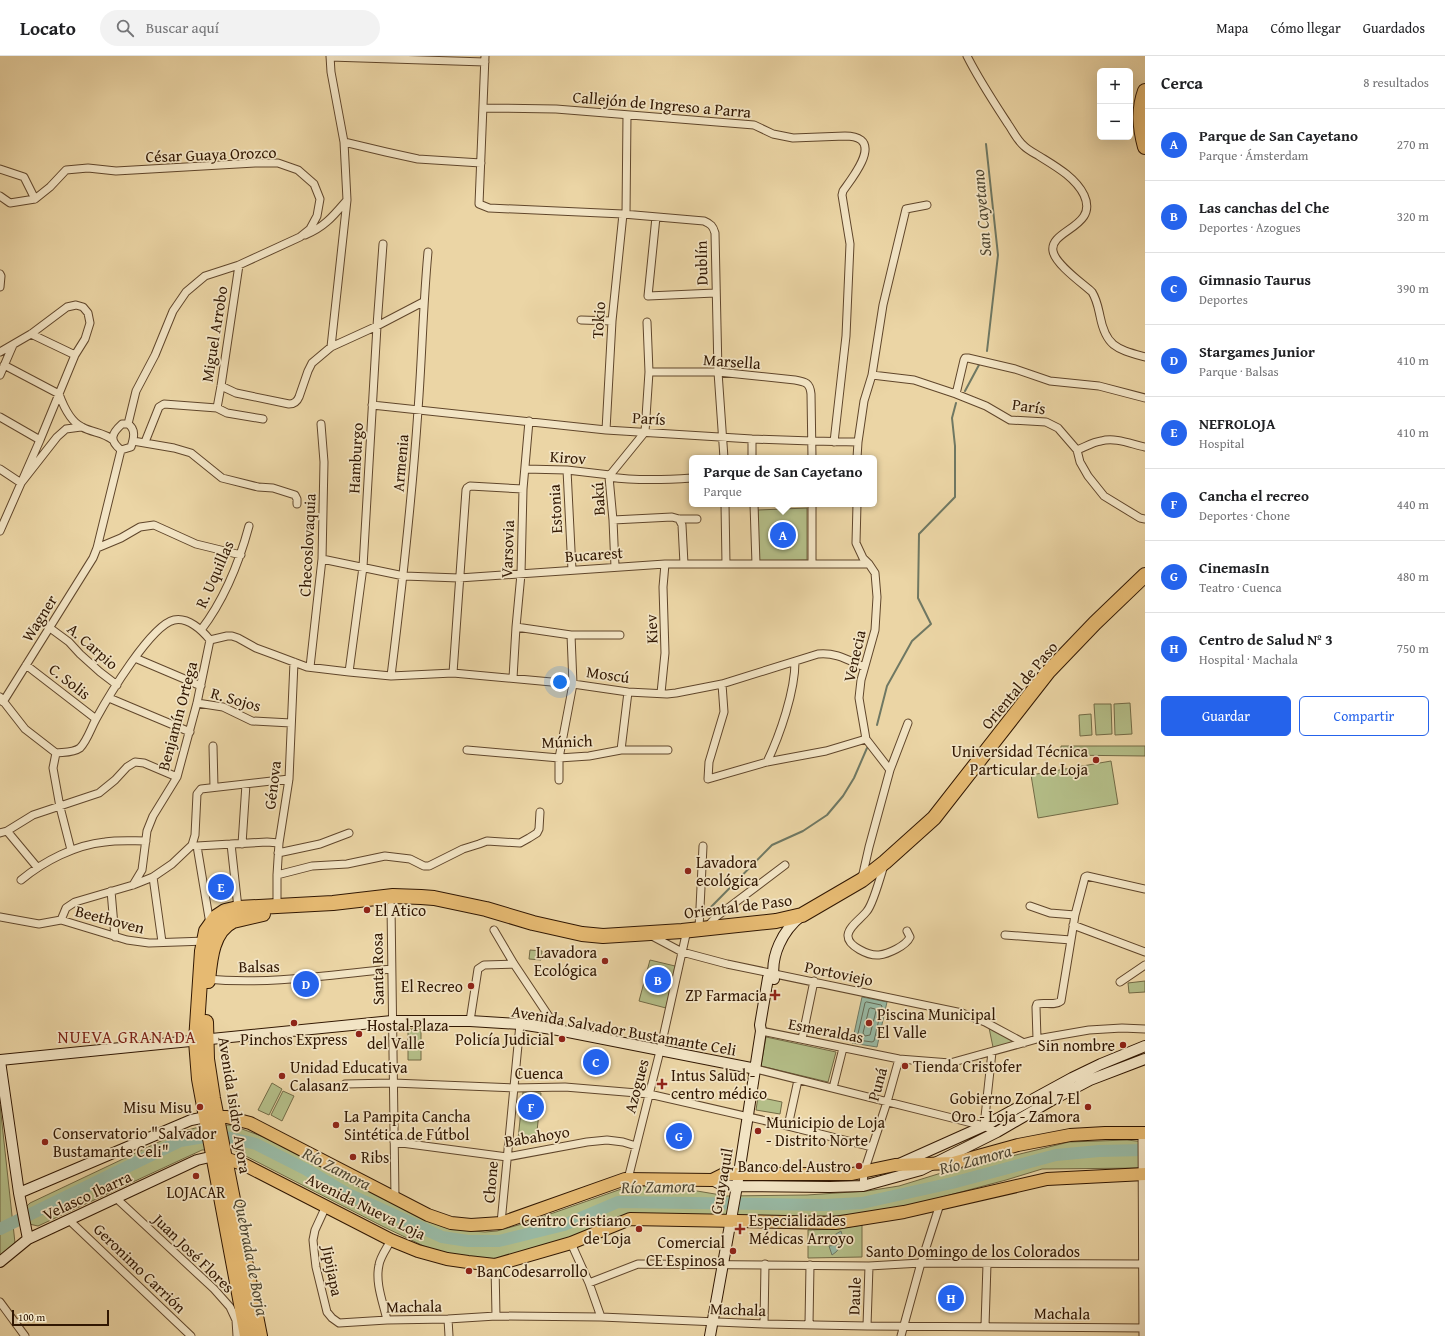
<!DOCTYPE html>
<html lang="es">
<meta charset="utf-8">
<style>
:root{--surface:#fff;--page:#f2f2f2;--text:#202124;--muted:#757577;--line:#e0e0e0;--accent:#2563eb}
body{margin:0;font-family:"Gentium Book Plus",serif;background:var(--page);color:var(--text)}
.controls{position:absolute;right:12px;top:12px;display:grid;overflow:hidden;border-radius:6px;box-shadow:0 4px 16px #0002}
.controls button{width:36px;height:36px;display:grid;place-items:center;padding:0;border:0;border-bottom:1px solid var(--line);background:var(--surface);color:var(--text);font:20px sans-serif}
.scale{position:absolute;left:12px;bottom:10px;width:97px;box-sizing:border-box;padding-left:4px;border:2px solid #311702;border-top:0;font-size:11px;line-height:14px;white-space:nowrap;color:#311702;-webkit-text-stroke:3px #f2e4c4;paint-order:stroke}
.you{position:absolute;left:560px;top:626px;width:14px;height:14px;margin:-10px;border:3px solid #fff;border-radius:50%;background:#1a73e8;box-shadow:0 0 0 6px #1a73e833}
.badge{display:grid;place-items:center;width:26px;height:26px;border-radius:50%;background:var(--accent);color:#fff;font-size:13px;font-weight:700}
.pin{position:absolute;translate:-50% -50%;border:2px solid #fff;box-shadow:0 1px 4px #0006}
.popup{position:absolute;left:689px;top:399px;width:188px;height:52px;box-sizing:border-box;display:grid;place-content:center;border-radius:6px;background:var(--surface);filter:drop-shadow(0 1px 3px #0005);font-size:13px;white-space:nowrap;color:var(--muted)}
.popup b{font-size:15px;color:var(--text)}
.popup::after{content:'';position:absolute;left:50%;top:100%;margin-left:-8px;border:8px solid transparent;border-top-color:var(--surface)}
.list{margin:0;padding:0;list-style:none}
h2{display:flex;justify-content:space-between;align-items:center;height:52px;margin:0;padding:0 16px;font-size:17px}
h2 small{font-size:13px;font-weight:400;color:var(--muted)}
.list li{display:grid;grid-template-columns:26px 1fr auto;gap:12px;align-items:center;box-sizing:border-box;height:72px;padding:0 16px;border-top:1px solid var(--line)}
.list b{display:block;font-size:15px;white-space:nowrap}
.list p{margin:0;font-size:13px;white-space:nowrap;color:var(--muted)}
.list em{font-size:13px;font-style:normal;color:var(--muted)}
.actions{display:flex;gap:8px;padding:12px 16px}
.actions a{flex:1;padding:9px 0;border:1px solid var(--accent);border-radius:6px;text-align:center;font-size:14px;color:var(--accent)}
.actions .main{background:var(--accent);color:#fff}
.icon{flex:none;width:22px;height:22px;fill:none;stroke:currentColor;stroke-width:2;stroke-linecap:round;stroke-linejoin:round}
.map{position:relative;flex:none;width:1145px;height:1280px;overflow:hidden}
header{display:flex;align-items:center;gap:24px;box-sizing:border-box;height:56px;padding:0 20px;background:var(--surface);border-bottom:1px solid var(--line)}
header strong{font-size:19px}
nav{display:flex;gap:22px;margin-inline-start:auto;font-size:14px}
.search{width:280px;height:36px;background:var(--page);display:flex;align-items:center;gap:10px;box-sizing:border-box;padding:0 14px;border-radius:22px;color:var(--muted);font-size:15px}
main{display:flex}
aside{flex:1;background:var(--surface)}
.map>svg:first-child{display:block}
.green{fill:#b4be88;stroke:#726a45}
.water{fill:#98b9a4;stroke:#6f7863}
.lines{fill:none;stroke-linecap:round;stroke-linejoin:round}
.shore{stroke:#646853;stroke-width:1}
.stream{stroke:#6f7863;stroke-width:2}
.river{stroke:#98b9a4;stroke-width:12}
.street-casing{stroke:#60462b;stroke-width:9}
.secondary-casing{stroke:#311702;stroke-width:12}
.primary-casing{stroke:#311702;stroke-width:14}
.highway-casing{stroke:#311702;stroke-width:16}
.street{stroke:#f2e4c4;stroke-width:7}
.secondary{stroke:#f2e4c4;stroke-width:10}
.primary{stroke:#e6ba72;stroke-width:12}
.highway{stroke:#e6ba72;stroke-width:14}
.poi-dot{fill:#8f2418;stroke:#f2e4c4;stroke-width:1.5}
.labels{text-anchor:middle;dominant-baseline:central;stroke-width:3.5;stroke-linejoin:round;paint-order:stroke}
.street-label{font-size:16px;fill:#311702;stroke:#f2e4c4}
.poi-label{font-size:16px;fill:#311702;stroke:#f2e4c4;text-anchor:start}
.water-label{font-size:17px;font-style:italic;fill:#504833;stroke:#f2e4c4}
.neighbourhood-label{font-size:17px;letter-spacing:1px;fill:#7a1f14;stroke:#f2e4c4}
</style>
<header>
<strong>Locato</strong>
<div class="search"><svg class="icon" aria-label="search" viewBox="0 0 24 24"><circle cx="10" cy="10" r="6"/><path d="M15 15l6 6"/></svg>Buscar aquí</div>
<nav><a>Mapa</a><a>Cómo llegar</a><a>Guardados</a></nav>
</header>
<main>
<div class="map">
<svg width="1145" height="1280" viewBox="0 0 1145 1280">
<rect width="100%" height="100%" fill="#ebd5a5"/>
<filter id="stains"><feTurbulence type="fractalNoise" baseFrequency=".005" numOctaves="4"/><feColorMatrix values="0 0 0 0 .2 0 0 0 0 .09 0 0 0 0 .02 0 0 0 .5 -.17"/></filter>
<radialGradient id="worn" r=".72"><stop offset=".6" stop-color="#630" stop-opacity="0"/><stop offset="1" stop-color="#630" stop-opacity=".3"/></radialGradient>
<path class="green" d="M807,452V504L759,505L758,454Z
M1130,647L1132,678L1115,679L1114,648Z
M1094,648H1111L1112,678L1096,679Z
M1091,658L1092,679L1080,680L1079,659Z
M1061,690H1145V700L1061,699Z
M1111,705L1118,748L1038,762L1031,719Z
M530,894L542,895L541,904L529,903Z
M650,904L675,910L666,952L639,945Z
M1145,925V936L1129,937L1128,927Z
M988,967L1024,987L994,996Z
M408,973H421V1004H408Z
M766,981L836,996L828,1026L761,1010Z
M272,1027L282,1033L269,1059L258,1054Z
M283,1035L294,1040L282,1065L271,1059Z
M523,1036L541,1037L536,1085L518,1083Z
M758,1041L782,1046L780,1058L756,1054Z
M0,1049L15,1187L0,1200Z
M231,1069L264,1081L461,1174L485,1176L497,1175L522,1168L627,1131L645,1130L679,1132L727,1140L807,1139L867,1135L899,1130L938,1118L1069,1086L1127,1084L1145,1086V1112L1042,1113L1006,1124L897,1153L852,1159L791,1161L655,1160L614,1163L576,1183L487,1206L430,1193L382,1170L232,1093L202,1094L38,1170L29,1168L24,1153L30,1147L180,1076L203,1070Z
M862,1169V1201L808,1202V1174L837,1173Z"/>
<path class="water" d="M862,941L887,946L877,991L852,987Z
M841,1175L843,1182L835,1184L831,1181Z
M843,1188L836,1196L832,1199L829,1190Z"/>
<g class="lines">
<path class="shore" d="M867,946L881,949L882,950L874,985L872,986L858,984L857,982L865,947Z
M871,952L875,953L876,955L870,979L865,980L863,977L869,953Z"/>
<path class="stream" d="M986,88L998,199L987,295
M965,335L980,307
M877,669L887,630L912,585L931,568L918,542L919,478L955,441V390L952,362L956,347
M709,853L772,789L803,775L827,759L843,740L854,722L867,692"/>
<path class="river" d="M0,1173L180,1085L217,1079L256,1088L307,1114L346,1137L442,1181L468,1185H499L564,1169L618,1146L825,1149L862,1147L952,1127L1056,1099L1099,1095L1145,1094"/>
<defs>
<path id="street" d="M485,0L479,148L489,152L623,158L704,165C711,168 713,170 715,177L718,316L724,402
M967,0C979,24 993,45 1008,68C1013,75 1017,84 1024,90C1028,94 1034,97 1039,100C1055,110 1075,121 1084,139C1099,171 1049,174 1053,195C1055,208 1082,227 1092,236C1097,244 1098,251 1100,260C1106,291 1117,293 1145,301
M330,1L485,6
M484,52L556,53L754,69L773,78L793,82L845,80C850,80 857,81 861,84C875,95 849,126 843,135L842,139L850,188L846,280L834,386
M344,86L386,96L418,103L481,107
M0,113L24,121L35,143
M0,140L10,147L35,143L50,131L66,114L88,112L116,115L255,107H278L298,114L314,128L320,143L317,160L310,173L300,181L239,209L205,220L186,236L173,255L155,299L136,335L128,368
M626,158L627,59
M656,161L648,240L715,237
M305,179C325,171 334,159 347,144L344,86L331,16L330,0
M0,218L1,220L0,231
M581,264L612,265
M31,278L75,299
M331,291L347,144
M0,296L31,278L67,251L76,249L83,251L88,257L90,267L85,283L75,299L40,384L0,475
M4,309L59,338C63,349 71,366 82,371C93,377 103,376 113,384
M649,316H718L795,324C806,326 810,327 811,338L812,402
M0,319L13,289
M872,319L914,324L956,338L986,350L1010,364L1046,366L1058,372L1077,394L1080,406L1088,420L1104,440L1140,462L1145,463
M221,330L236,337L289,348C294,348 297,346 299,341L308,315L312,307L331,291L377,270L423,246
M956,338L964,304L965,302H968L1015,313L1050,325L1099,330L1145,342
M372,349L606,374L752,383L812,385L858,386
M217,352L221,330L239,209
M0,361L40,384
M122,368H128C136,373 134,382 131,391L121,394C109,384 111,378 122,368Z
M606,374L612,265L623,158
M752,383V402
M133,385L174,392L191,397L222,422L258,431L273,432L295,439L297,443V448
M145,386L159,351L164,348L217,352L227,357L263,363
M1077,394C1085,391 1093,386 1101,385C1115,381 1131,388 1145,391
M857,402L858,386L864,345L872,319L883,249L906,153L927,149
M0,413L21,427L57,381L66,373L81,371
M525,413L567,414L610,419
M567,414L572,514
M609,421C637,425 664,424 692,422
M725,448L726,508
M754,448L756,508
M857,448L856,487L863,502L869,508L875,517L877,541L875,574L861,624L859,642L861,654L866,683L890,714L869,791L862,822
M679,463L682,469L684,508
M613,464L672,461L679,463H697
M97,492L121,482L140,471L154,469L196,488L241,499
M322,503L404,520L459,522L665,508H869
M812,508V448
M615,511L613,464L609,421L610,419L645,376L649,316L647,266
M516,571L571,579H620
M50,572L69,586L80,598L100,616L117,629
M201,574C224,544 239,507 249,470
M210,584L227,580H232L238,582L256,592L275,599L307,611L349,616L391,620L453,617L573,628L628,636L667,638L676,637L722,628L818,598C835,596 848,604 864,611
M135,602L201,630
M26,609L96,663
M310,611L322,503L324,406L321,368
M349,616L363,511L377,270L383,188
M453,617L466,434L467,432L470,430L523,433
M391,620C402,532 412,443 418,354C422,301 423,249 428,196
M513,622L516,571L521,518L523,433L529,365
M722,628L724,656L709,706L708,723L767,706L826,695L866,683
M661,637L665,597L663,531L665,508
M0,641L25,673L56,697C64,696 73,697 80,692C87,685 91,672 96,663C108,641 151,569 174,564C188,561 202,574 210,584
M109,642L190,676
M3,646L93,502L97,492L121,394
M197,647L223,651L252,665L291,667
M213,690L214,731
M467,694L559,702L589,700L621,694H668
M621,694L628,636
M56,697L53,712L60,751L71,794
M767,706C780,679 795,635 795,606
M890,714L908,667
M559,724V702L573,628L571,579
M7,775L37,811
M0,777L7,775L33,759L99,737L115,724L127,711L135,706L144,707L177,721
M231,788L238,852
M242,788L246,728
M192,789L197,790L267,786L279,787
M197,790L210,868
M278,797L320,788L349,777
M884,809C881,819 873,848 867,855C862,862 849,870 848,879C847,890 869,900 879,899C888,898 906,890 910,881L907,875
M277,819L312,810L347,808L385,800L410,803L424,810H429L463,793L479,788L487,785L520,787L529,782L537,777L539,773L540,756
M153,821L162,886
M21,824C44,805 75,789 105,786C118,784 132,785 146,785
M133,829L142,814L147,775L153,760L177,721L197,647L210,584
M111,835L115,881
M391,850L395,1142
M1030,850L1050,857L1075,859
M277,853V819L279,787L289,723L294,606
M0,861L39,868L61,864L127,884L149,887L206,885
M61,864L66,852L75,846L133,829L153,821L172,808L192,789L195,779L197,738L201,733L289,723
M1073,869L1145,896
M699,872L703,790
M706,872L716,861L785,809
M494,874L514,908L558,974
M650,879L682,896L727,908L962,957L985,966L1024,987
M1005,879L1071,884L1075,859L1085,821L1087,820L1145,833
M206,923C268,929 330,919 391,913
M1120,926L1145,909
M470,965L478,913L484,909L514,908
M761,975L899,1003L950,1007L1037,983L1089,974L1122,972L1145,973
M802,983L814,925
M1037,983L1036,951L1037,948C1045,946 1055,950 1061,945L1071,884
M756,1013L984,1070L997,1076
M345,1028L393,1027L514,1032L565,1031L649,1038L788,1070L872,1091
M833,1032L843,992
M788,1070L798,1024
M984,1070L992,996
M1142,1077L1143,1280
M394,1086L507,1101L587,1086L607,1084L623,1086L636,1090
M628,1123L660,995L687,874
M863,1130L864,1116L887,1046L899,1003
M116,1142L214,1233L230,1251L236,1264L237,1280
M326,1150L315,1174L313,1184L314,1194L316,1211L327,1256L332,1262L339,1267L387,1264L448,1263L496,1260L601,1261L764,1268L867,1270L1145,1272
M69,1164L191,1280
M501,1167L520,968
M571,1187L589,1227L601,1261
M495,1209L496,1260
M589,1227L638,1208L869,1210L921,1207L1145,1208
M0,1246L25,1280
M448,1263L449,1280
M387,1264C383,1246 375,1227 379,1209C380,1201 387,1192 391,1184
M764,1268L765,1208
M809,1268L810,1209
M867,1270L869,1210
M985,1270L987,1208
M901,1280L921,1207L940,1148"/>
<path id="secondary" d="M774,923C770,900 783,874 801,860
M0,1004L392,965H470L520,968L558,974L756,1013
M0,1005L19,1137L28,1183
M899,1108L984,1070L1072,1022L1101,1008L1145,990
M712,1124L722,1129L737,1130L830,1131L863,1130L921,1114L997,1076L1054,1043L1090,1024L1145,1003
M19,1137L191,1064L206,1061
M0,1206L28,1183L197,1104L214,1100
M710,1280L737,1130L761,975L760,969L768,922L773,918"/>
<path id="primary" d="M208,1061H227L250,1067L428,1159L451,1167L471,1169L501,1167L625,1123L712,1124L724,1118H852L895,1109L953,1107L1018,1089L1070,1079L1105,1077H1145
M218,1101L225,1102L245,1109L391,1184L418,1195L447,1203L468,1206L495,1209L571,1187L630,1163L835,1167L904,1156L1047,1123L1145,1118"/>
<path id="highway" d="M1145,35C1138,54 1140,72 1145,91
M208,925C210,904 212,875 233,865L263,858
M206,966L207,1003L213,1042L260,1280
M247,1280L206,1061L199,1023L196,985L202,895L206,875L216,861L225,855L238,852L333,847L393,840L421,841L434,842L486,853L533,867L582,878L603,880L682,875L776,865L802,859L862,824L885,806L934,762L1048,616L1095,567L1145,519"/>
</defs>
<use href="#street" class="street-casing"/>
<use href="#secondary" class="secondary-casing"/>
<use href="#primary" class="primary-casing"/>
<use href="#highway" class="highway-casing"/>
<use href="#street" class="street"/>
<use href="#secondary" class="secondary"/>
<use href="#primary" class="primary"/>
<use href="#highway" class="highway"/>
</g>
<g class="poi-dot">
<circle cx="1096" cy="704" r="4"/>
<circle cx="688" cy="815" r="4"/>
<circle cx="367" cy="854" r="4"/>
<circle cx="605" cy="905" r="4"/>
<circle cx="471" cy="930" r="4"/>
<path d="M773 933h4v4h4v4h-4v4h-4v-4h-4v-4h4z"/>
<circle cx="294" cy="967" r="4"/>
<circle cx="869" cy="967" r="4"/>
<circle cx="359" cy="978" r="4"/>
<circle cx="562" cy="983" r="4"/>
<circle cx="1123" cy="989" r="4"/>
<circle cx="905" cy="1010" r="4"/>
<circle cx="282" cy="1020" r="4"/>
<path d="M660 1022h4v4h4v4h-4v4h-4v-4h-4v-4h4z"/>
<circle cx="200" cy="1051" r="4"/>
<circle cx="1088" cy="1051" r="4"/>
<circle cx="336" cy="1069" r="4"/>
<circle cx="758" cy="1075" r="4"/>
<circle cx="45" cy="1086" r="4"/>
<circle cx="353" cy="1101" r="4"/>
<circle cx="859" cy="1110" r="4"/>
<circle cx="196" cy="1120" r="4"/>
<circle cx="639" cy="1173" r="4"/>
<path d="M738 1167h4v4h4v4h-4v4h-4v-4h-4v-4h4z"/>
<circle cx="733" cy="1195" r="4"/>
<circle cx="469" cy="1215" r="4"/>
</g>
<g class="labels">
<g class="street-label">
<text transform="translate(662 48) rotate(5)">Callejón de Ingreso a Parra</text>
<text transform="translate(211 98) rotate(-2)">César Guaya Orozco</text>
<text transform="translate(701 207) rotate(-91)">Dublín</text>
<text transform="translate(598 264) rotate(-86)">Tokio</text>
<text transform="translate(214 278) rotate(-81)">Miguel Arrobo</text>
<text transform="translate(732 305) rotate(4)">Marsella</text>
<text transform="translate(1029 350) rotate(8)">París</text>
<text transform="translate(649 362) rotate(3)">París</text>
<text transform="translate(568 401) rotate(4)">Kirov</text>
<text transform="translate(355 402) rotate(-87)">Hamburgo</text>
<text transform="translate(400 407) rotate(-85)">Armenia</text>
<text transform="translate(598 443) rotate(-93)">Bakú</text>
<text transform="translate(555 453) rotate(-93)">Estonia</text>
<text transform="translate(307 489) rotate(-87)">Checoslovaquia</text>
<text transform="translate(507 493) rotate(-88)">Varsovia</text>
<text transform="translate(594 498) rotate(-4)">Bucarest</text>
<text transform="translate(214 518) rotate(-66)">R. Uquillas</text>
<text transform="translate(39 562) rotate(-58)">Wagner</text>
<text transform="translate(651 573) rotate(-92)">Kiev</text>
<text transform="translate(93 590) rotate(41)">A. Carpio</text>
<text transform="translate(854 600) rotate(-77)">Venecia</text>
<text transform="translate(608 618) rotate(8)">Moscú</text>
<text transform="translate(70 625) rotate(38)">C. Solis</text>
<text transform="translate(1019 629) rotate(-50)">Oriental de Paso</text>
<text transform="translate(236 643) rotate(16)">R. Sojos</text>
<text transform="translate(177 660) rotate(-75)">Benjamín Ortega</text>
<text transform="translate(567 685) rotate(-2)">Múnich</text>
<text transform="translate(272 729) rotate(-83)">Génova</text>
<text transform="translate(738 850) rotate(-7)">Oriental de Paso</text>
<text transform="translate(110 863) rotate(15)">Beethoven</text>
<text transform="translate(259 910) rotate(-1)">Balsas</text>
<text transform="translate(377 913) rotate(-91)">Santa Rosa</text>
<text transform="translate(839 917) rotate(12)">Portoviejo</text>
<text transform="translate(624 974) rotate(10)">Avenida Salvador Bustamante Celi</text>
<text transform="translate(826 974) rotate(11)">Esmeraldas</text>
<text x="539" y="1017">Cuenca</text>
<text transform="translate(877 1028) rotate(-74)">Puná</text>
<text transform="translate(636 1030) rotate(-75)">Azogues</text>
<text transform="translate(235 1049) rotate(81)">Avenida Isidro Ayora</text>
<text transform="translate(537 1080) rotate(-9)">Babahoyo</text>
<text transform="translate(721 1125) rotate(-80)">Guayaquil</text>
<text transform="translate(490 1126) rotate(-85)">Chone</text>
<text transform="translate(87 1139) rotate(-25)">Velasco Ibarra</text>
<text transform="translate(366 1150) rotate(26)">Avenida Nueva Loja</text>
<text x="973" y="1195">Santo Domingo de los Colorados</text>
<text transform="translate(194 1197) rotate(44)">Juan José Flores</text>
<text transform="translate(140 1212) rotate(44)">Geronimo Carrión</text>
<text transform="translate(333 1215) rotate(79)">Jipijapa</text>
<text transform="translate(854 1240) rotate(-88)">Daule</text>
<text transform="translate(414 1250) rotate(-1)">Machala</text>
<text transform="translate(738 1253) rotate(2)">Machala</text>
<text transform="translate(1062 1257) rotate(1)">Machala</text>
</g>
<g class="poi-label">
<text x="1088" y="695" text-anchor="end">Universidad Técnica<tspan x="1088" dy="18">Particular de Loja</tspan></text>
<text x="696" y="806">Lavadora<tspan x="696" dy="18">ecológica</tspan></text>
<text x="375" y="854">El Atico</text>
<text x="597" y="896" text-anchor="end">Lavadora<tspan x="597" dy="18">Ecológica</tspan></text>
<text x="463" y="930" text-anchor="end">El Recreo</text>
<text x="767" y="939" text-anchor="end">ZP Farmacia</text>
<text x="877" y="958">Piscina Municipal<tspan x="877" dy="18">El Valle</tspan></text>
<text x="367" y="969">Hostal Plaza<tspan x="367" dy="18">del Valle</tspan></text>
<text x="294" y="983" text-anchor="middle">Pinchos Express</text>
<text x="554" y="983" text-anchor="end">Policía Judicial</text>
<text x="1115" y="989" text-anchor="end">Sin nombre</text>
<text x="913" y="1010">Tienda Cristofer</text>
<text x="290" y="1011">Unidad Educativa<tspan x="290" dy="18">Calasanz</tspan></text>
<text x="671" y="1019">Intus Salud -<tspan x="671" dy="18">centro médico</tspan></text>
<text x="1080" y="1042" text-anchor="end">Gobierno Zonal 7 El<tspan x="1080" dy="18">Oro - Loja - Zamora</tspan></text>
<text x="192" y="1051" text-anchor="end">Misu Misu</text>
<text x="344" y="1060">La Pampita Cancha<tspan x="344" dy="18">Sintética de Fútbol</tspan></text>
<text x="766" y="1066">Municipio de Loja<tspan x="766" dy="18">- Distrito Norte</tspan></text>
<text x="53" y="1077">Conservatorio "Salvador<tspan x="53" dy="18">Bustamante Celi"</tspan></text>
<text x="361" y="1101">Ribs</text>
<text x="851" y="1110" text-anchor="end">Banco del Austro</text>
<text x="196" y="1136" text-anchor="middle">LOJACAR</text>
<text x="631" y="1164" text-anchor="end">Centro Cristiano<tspan x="631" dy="18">de Loja</tspan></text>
<text x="749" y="1164">Especialidades<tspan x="749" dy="18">Médicas Arroyo</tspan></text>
<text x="725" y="1186" text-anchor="end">Comercial<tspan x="725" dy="18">CE Espinosa</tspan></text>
<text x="477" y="1215">BanCodesarrollo</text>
</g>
<g class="water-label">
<text transform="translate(981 157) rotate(-95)">San Cayetano</text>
<text transform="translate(975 1103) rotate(-15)">Río Zamora</text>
<text transform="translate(337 1112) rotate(27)">Río Zamora</text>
<text transform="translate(658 1130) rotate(-1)">Río Zamora</text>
<text transform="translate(252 1201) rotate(79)">Quebrada de Borja</text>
</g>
<g class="neighbourhood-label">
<text x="127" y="980">NUEVA GRANADA</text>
</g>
</g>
<rect width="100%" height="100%" filter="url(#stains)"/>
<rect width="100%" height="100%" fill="url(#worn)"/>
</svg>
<div class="controls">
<button>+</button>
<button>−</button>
</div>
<div class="scale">100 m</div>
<div class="you"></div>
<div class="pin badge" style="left:783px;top:479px">A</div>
<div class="popup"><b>Parque de San Cayetano</b>Parque</div>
<div class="pin badge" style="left:658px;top:924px">B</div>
<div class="pin badge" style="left:596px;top:1006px">C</div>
<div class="pin badge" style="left:306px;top:928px">D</div>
<div class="pin badge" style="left:221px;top:831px">E</div>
<div class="pin badge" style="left:531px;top:1051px">F</div>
<div class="pin badge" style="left:679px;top:1080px">G</div>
<div class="pin badge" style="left:951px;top:1242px">H</div>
</div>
<aside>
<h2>Cerca<small>8 resultados</small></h2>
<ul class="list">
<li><span class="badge">A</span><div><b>Parque de San Cayetano</b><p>Parque · Ámsterdam</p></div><em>270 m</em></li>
<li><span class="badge">B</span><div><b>Las canchas del Che</b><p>Deportes · Azogues</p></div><em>320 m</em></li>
<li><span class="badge">C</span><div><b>Gimnasio Taurus</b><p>Deportes</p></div><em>390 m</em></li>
<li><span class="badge">D</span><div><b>Stargames Junior</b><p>Parque · Balsas</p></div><em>410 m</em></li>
<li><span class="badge">E</span><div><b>NEFROLOJA</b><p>Hospital</p></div><em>410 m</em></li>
<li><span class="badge">F</span><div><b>Cancha el recreo</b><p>Deportes · Chone</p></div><em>440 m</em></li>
<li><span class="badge">G</span><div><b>CinemasIn</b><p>Teatro · Cuenca</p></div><em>480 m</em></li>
<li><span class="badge">H</span><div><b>Centro de Salud Nº 3</b><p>Hospital · Machala</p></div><em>750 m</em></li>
</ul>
<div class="actions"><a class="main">Guardar</a><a>Compartir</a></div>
</aside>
</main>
